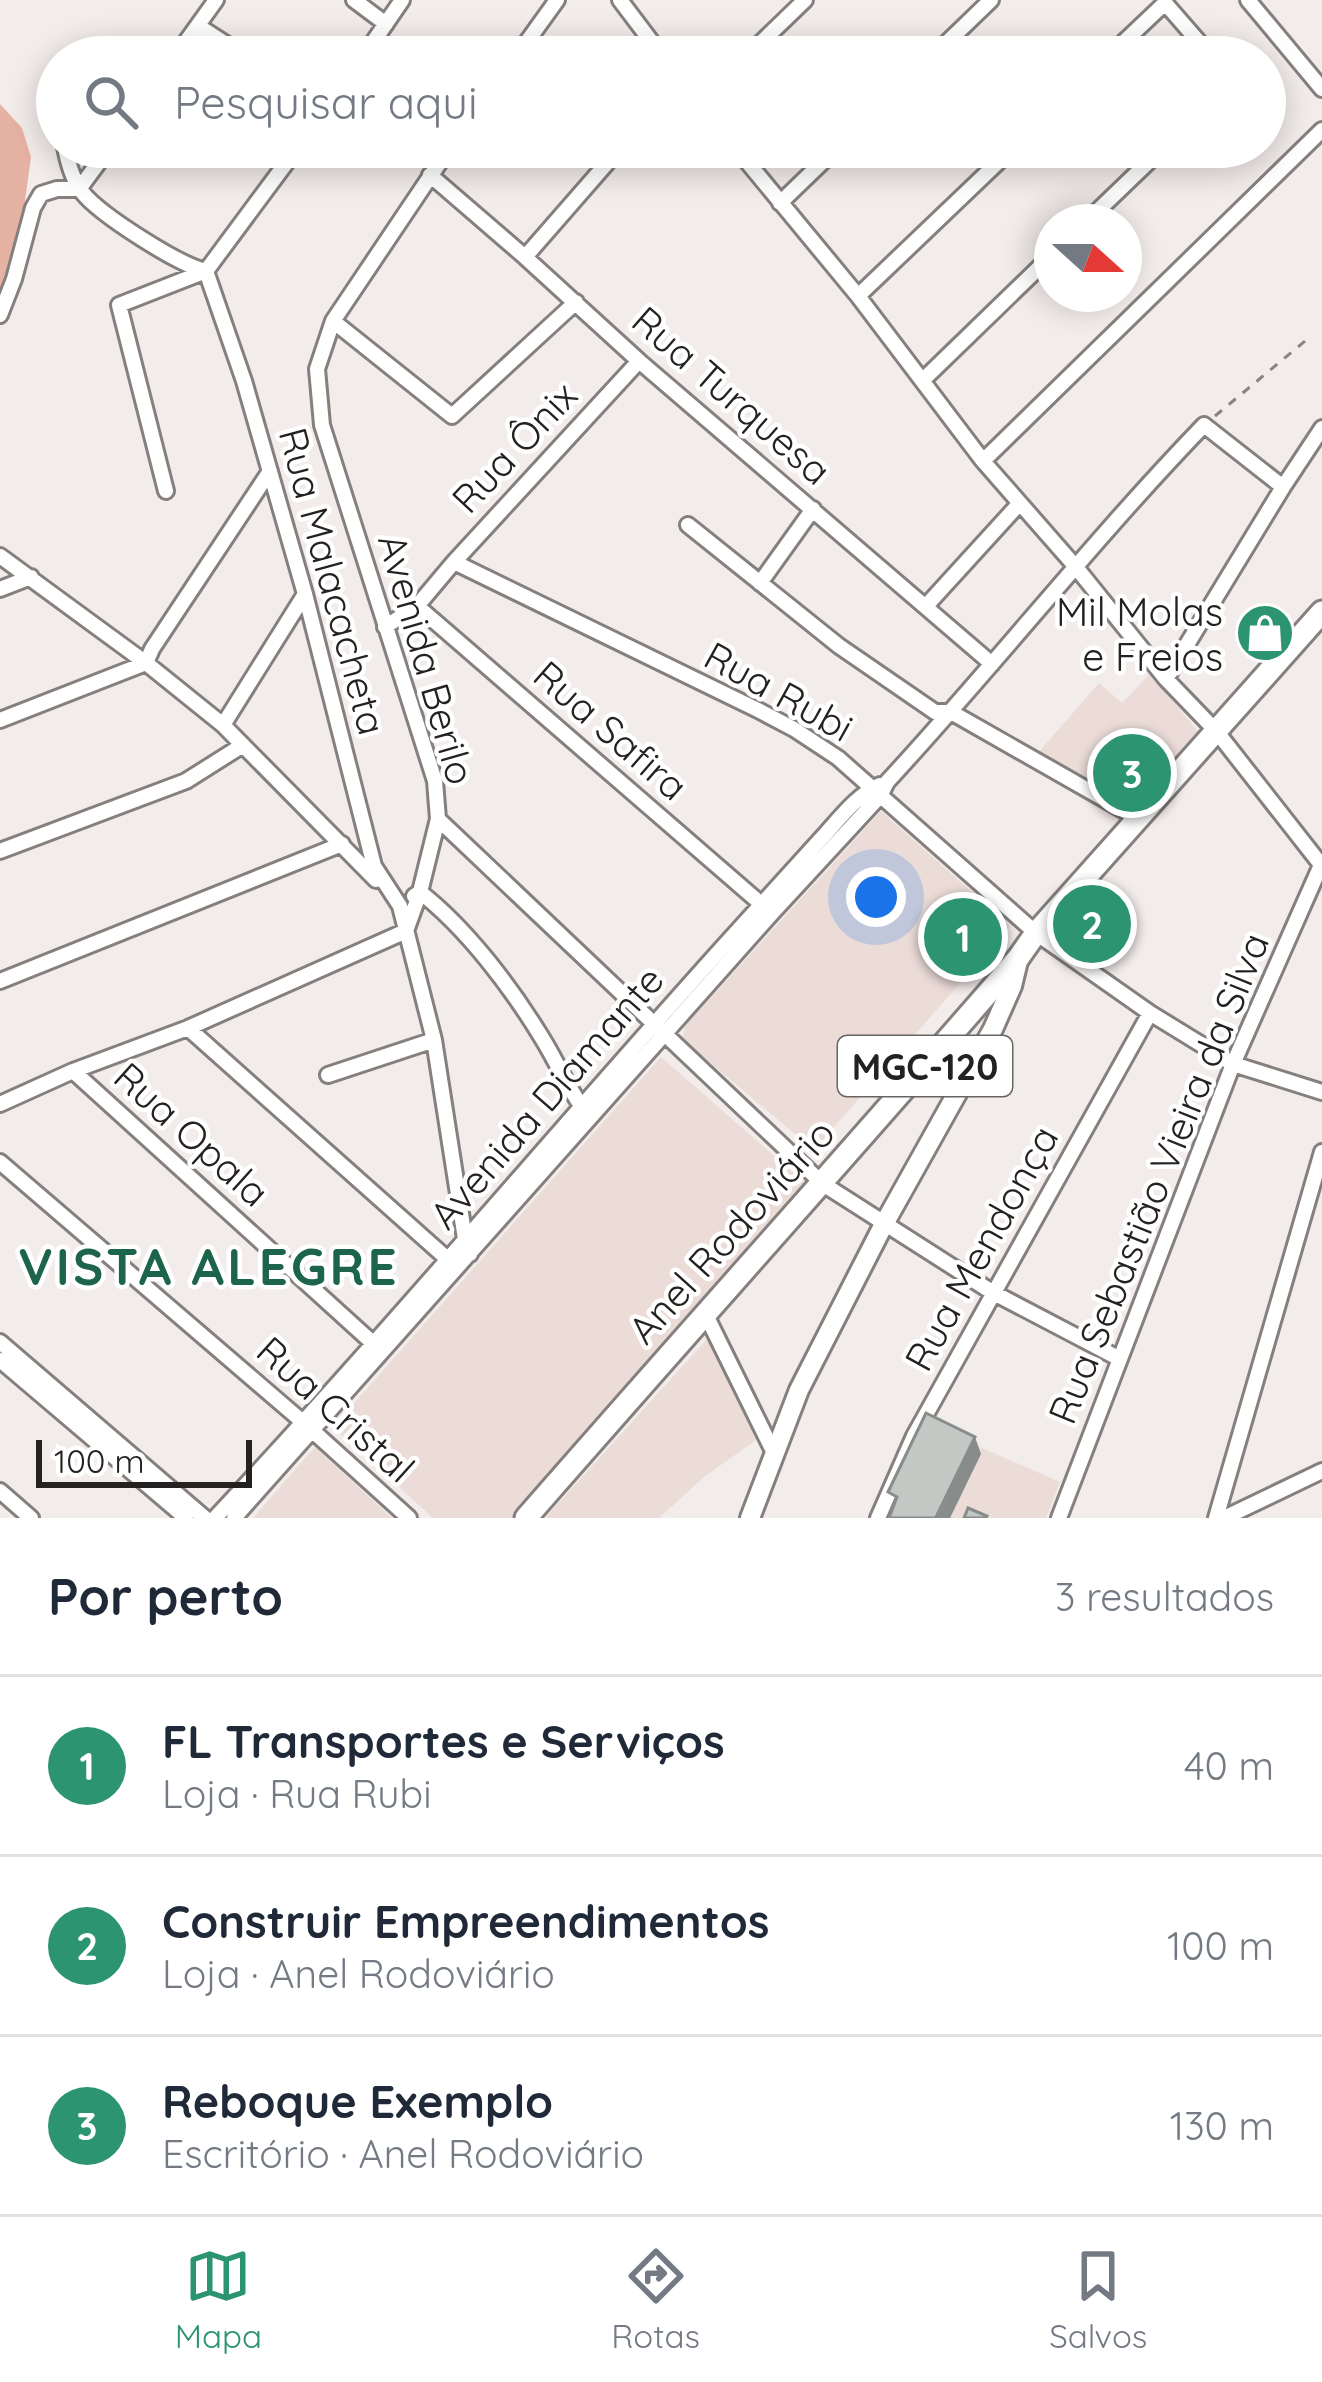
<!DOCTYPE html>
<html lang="pt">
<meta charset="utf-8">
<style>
:root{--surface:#fff;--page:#f2f2f3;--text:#1f2937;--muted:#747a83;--line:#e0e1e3;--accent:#2c9471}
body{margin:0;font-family:Quicksand,sans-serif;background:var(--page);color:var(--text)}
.compass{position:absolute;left:1034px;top:204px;width:108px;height:108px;border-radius:50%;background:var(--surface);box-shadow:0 6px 30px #0003;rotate:111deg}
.scale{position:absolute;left:36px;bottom:30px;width:216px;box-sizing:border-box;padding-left:12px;border:6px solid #242221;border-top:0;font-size:33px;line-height:42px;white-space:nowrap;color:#242221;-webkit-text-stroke:9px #fff;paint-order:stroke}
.you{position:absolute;left:876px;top:897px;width:42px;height:42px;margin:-30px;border:9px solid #fff;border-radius:50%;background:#1a73e8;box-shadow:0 0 0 18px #1a73e833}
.badge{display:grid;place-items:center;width:78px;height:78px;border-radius:50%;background:var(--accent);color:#fff;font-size:39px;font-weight:700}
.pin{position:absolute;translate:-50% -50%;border:6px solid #fff;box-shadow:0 3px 12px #0006}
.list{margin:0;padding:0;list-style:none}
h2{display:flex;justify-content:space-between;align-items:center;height:156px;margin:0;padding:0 48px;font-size:51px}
h2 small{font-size:39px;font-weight:400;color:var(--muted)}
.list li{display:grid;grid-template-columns:78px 1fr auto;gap:36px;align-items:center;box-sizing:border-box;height:180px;padding:0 48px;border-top:3px solid var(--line)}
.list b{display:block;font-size:45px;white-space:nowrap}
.list p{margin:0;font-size:39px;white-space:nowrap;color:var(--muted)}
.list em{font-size:39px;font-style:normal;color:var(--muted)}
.icon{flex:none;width:66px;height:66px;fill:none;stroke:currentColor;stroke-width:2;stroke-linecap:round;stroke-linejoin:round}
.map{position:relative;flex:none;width:1322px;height:1518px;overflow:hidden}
.search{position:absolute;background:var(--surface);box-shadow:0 6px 30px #0003;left:36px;right:36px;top:36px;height:132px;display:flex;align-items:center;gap:30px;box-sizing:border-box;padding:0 42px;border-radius:66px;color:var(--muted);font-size:45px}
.sheet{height:696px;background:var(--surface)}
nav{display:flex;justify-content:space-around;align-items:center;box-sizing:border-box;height:168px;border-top:3px solid var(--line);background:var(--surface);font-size:33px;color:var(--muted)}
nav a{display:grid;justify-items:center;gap:6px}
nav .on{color:var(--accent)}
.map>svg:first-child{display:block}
.built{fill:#ebdcd8}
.green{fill:#e6b2a3}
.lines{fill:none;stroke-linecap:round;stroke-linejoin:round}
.minor-casing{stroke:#85807e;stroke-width:20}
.tertiary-casing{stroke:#85807e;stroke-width:24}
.primary-casing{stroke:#85807e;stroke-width:27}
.path{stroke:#888483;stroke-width:3;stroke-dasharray:9 9;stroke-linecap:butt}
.minor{stroke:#fff;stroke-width:14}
.tertiary{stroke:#fff;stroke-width:18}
.primary{stroke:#fff;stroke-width:21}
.shaded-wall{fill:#888c8a}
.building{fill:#c3c8c5;stroke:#888c8a;stroke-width:3}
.labels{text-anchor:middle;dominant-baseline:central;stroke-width:9;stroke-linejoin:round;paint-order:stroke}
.shield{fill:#fff;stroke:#666464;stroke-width:3}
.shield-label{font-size:36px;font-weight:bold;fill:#242221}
.street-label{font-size:39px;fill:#242221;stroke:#fff}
.poi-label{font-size:39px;fill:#242221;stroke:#fff;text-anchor:end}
.district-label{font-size:51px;font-weight:bold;letter-spacing:3px;fill:#1d644c;stroke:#fff}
</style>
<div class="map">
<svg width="1322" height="1518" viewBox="0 0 1322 1518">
<rect width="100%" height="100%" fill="#f2ecea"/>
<path class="built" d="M1150,674L1203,737L1134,811L1037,754L1099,683L1122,703Z
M881,811L1010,926L814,1150L682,1039L685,1026Z
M661,1057L804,1182L512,1518H433L333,1427Z
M709,1337L756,1440L704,1477L659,1518H545Z
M932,1426L1060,1482L1046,1518H890Z
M315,1447L392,1518H253Z"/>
<path class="green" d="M0,104L22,128L31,157L18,252L0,293Z"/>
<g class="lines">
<defs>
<path id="minor" d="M354,0L386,24
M620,0L663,57
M1248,0L1322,89
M198,26L246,57
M175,57L216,0
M363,57L402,0
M516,57L557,0
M746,57L805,0
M932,57L991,0
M1108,57L1165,3L1212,57
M65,147C68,163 72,179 82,192C100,215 179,265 206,271
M735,147L858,296L983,461L1075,566L1166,679L1217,732L1322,866
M430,175L525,257L639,361L992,664
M780,203L838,147
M1086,222L1164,147
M525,257L621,147
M206,271L244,381L305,594L374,866L400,906L434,1040L465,1239L470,1254
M858,296L1014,147
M0,315L14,279L33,208L41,194L57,189H79L110,147
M333,321L452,416L576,302
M924,379L1052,255
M983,461L1322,130
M166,491L119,305L206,271L298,147
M688,525L839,646L935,712H951L1139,819
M0,556L146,663L223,725L376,880
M454,562L758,710L794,729L838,758L1036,933L1150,1013L1233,1064L1322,1092
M760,583L813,509
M0,589L31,577
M417,606L767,909
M926,606L1019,504
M385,627L417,606L454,562L639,361
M1166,679L1283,487L1322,428
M0,720L146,663L152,649L270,471
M223,725L305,594
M438,819L823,1184L992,1292L1120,1359
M0,851L186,781L243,745
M414,896L420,892C467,929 511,987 542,1038C557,1062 568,1089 585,1111
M0,981L342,844
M188,1028L453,1264
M73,1071L376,1346
M328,1075L434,1040
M0,1104L73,1071L188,1028L406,931L420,892L438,819L435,781L322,425L317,369L333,321L450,147
M0,1162L304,1423L409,1518
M705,1313L774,1453
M0,1342L205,1518
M0,1360L186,1518
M0,1491L31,1518
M215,1518C389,1332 552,1137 722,948C755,912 787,876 820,840C837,822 856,795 880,785
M234,1518L772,913L880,796L887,782C995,665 1093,540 1204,425L1283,487
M878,1518L914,1436L1150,1013
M1059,1518L1233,1064L1321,865
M1216,1518L1322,1152
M1224,1518L1322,1471"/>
<path id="tertiary" d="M750,1518L799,1390L884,1224L993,1029L1012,986L1019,957"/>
<path id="primary" d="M526,1518C690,1330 856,1146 1019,957L1036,933L1322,612"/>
</defs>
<use href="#minor" class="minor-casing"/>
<use href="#tertiary" class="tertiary-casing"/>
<use href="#primary" class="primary-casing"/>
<path class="path" d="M1215,416L1310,337"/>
<use href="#minor" class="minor"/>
<use href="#tertiary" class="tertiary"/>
<use href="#primary" class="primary"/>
</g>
<path class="shaded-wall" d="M975,1437L981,1454L950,1518H937Z"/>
<path class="building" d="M926,1413L975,1437L936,1517L939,1518H889L897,1497L888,1492Z
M968,1508L987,1516L986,1518H964Z"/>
<defs>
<symbol id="shop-disc" viewBox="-11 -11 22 22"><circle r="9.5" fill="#2c9471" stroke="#fff"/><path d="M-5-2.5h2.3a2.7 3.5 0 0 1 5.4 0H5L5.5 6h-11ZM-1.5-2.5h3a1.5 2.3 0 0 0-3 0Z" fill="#fff"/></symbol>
</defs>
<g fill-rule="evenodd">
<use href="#shop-disc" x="1232" y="600" width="66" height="66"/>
</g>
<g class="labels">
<rect class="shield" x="838" y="1036" width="174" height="60" rx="9"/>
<g class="shield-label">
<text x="925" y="1066">MGC-120</text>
</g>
<g class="street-label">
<text transform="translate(732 395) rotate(41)">Rua Turquesa</text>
<text transform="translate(514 447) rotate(-47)">Rua Ônix</text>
<text transform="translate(333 581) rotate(75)">Rua Malacacheta</text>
<text transform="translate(427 659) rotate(74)">Avenida Berilo</text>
<text transform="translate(779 691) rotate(29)">Rua Rubi</text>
<text transform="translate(611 730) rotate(41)">Rua Safira</text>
<text transform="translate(546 1097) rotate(-49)">Avenida Diamante</text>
<text transform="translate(192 1134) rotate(42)">Rua Opala</text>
<text transform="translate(1158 1178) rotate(-68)">Rua Sebastião Vieira da Silva</text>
<text transform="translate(731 1231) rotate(-48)">Anel Rodoviário</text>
<text transform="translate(981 1248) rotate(-61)">Rua Mendonça</text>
<text transform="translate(336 1409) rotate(42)">Rua Cristal</text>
</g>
<g class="poi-label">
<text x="1223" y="611">Mil Molas<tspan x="1223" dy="45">e Freios</tspan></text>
</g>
<g class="district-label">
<text x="209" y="1266">VISTA ALEGRE</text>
</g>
</g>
</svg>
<svg class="compass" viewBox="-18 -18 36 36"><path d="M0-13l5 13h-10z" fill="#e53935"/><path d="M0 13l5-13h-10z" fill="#747a83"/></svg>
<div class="scale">100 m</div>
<div class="you"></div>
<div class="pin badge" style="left:963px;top:937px">1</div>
<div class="pin badge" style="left:1092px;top:924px">2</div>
<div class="pin badge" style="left:1132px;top:773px">3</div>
<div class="search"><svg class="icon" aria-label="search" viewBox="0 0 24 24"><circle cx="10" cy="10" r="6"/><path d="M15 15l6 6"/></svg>Pesquisar aqui</div>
</div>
<section class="sheet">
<h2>Por perto<small>3 resultados</small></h2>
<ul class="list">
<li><span class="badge">1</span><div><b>FL Transportes e Serviços</b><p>Loja · Rua Rubi</p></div><em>40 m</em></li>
<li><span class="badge">2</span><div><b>Construir Empreendimentos</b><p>Loja · Anel Rodoviário</p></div><em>100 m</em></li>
<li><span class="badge">3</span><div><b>Reboque Exemplo</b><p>Escritório · Anel Rodoviário</p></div><em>130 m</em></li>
</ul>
</section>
<nav>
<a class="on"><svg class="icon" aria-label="map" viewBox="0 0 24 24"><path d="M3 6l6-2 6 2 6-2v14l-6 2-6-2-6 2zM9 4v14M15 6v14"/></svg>Mapa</a>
<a><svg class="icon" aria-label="directions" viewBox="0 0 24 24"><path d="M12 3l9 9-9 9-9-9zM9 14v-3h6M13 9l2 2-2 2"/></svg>Rotas</a>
<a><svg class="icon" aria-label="saved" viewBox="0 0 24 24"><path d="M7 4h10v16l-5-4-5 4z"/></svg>Salvos</a>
</nav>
